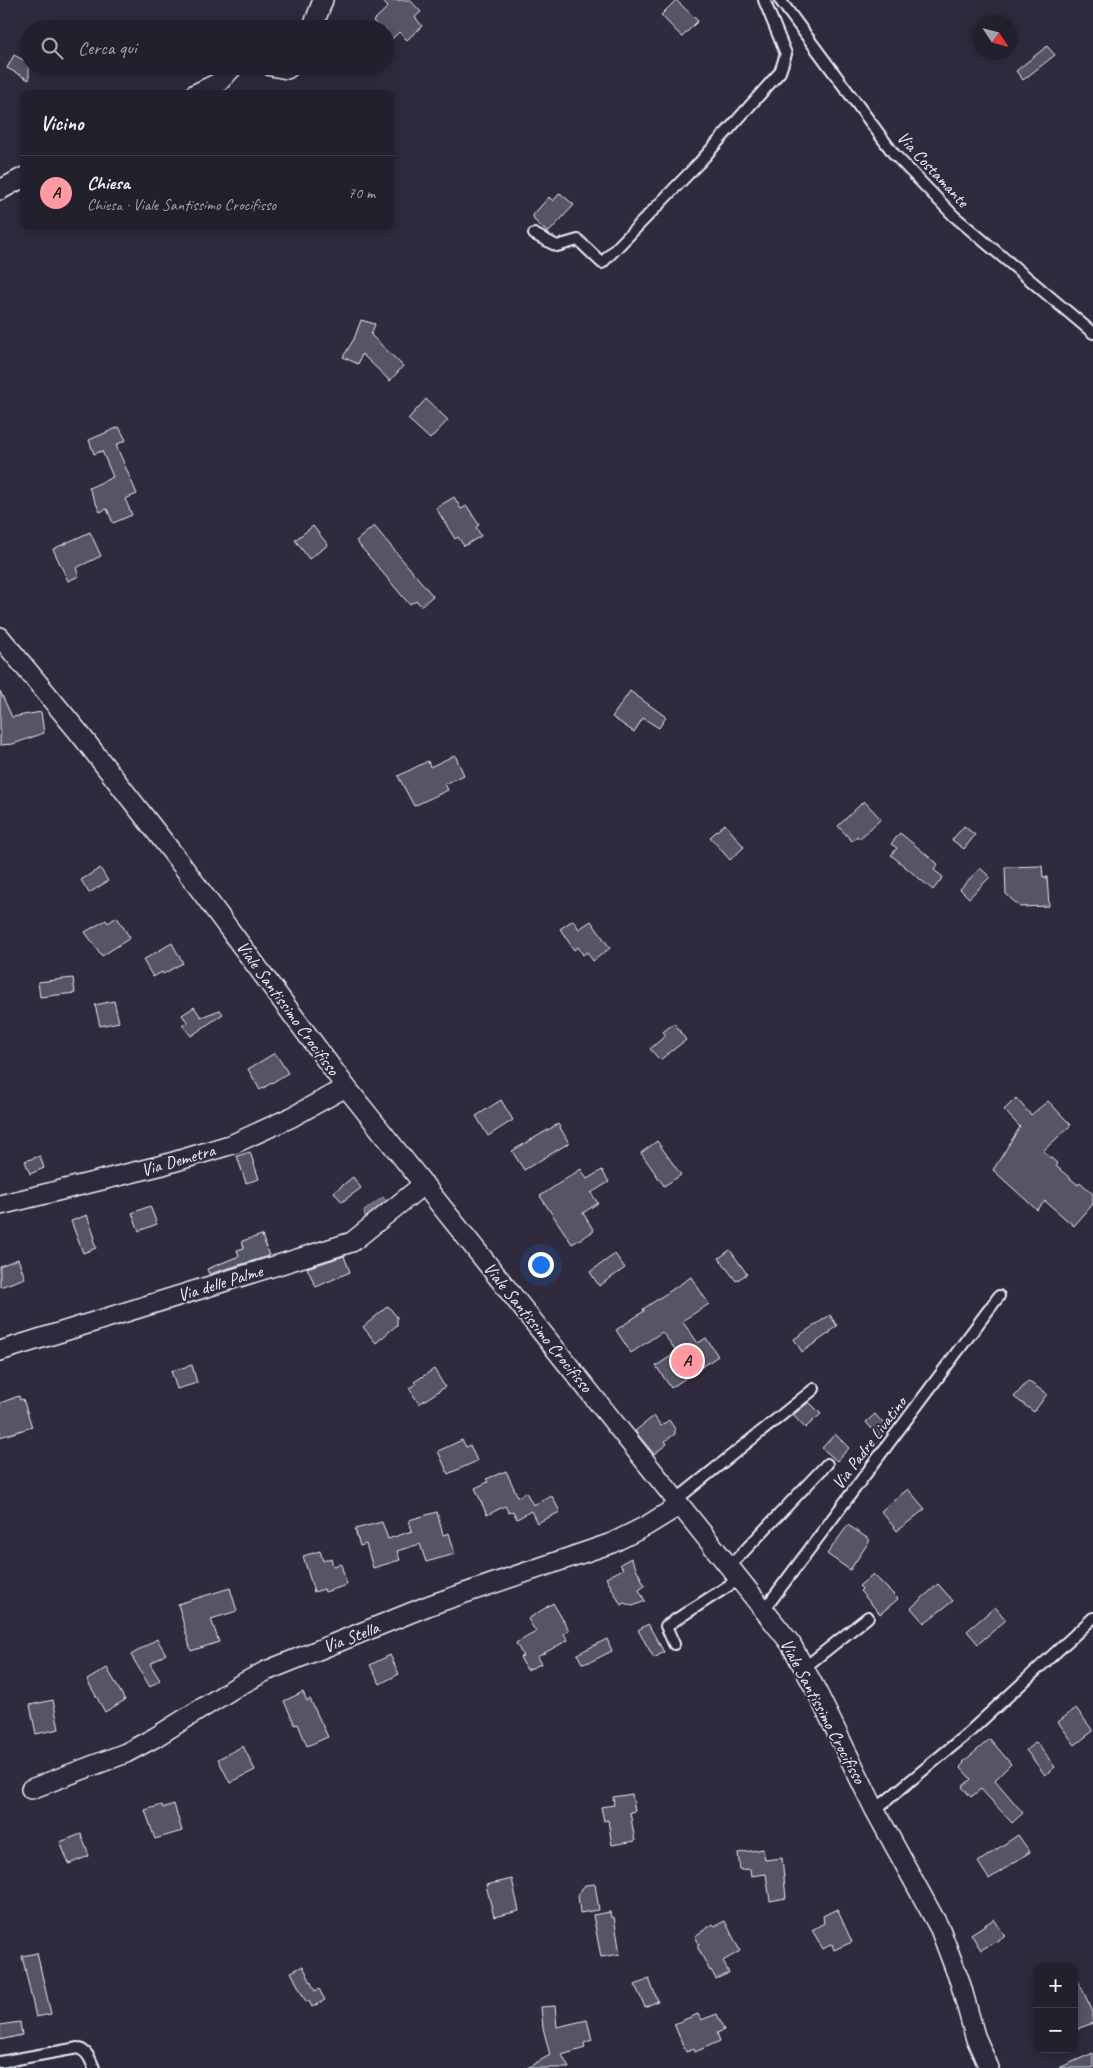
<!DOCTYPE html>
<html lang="it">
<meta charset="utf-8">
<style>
:root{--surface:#23202e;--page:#2f2d3a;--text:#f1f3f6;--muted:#a3a3aa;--line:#403e4a;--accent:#ff9aa2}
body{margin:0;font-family:Caveat,sans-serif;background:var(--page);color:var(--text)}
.controls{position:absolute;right:15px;bottom:15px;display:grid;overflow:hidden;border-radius:10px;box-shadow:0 2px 12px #0003}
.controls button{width:45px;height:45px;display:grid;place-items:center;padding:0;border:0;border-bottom:1px solid var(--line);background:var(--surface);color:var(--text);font:25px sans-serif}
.compass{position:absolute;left:973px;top:15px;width:45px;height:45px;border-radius:50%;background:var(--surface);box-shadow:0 2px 12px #0003;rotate:126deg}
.you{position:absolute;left:540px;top:1264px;width:18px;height:18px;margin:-12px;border:4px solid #fff;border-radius:50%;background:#1a73e8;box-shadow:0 0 0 8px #1a73e833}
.badge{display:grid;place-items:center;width:32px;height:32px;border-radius:50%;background:var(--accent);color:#111;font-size:16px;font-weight:700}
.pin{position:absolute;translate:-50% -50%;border:2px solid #fff;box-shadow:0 1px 5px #0006}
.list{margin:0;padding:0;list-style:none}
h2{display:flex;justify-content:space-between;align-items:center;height:65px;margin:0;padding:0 20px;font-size:21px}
h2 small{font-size:16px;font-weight:400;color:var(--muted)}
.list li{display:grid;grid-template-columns:32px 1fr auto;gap:15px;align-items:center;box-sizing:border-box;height:75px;padding:0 20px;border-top:1px solid var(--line)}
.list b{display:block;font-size:19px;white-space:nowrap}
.list p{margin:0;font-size:16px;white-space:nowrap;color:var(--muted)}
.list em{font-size:16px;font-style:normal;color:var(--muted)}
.icon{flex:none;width:28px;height:28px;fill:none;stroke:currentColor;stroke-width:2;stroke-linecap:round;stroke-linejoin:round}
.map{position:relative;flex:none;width:1093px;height:2068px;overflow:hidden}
.search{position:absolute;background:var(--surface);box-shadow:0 2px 12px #0003;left:20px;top:20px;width:375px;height:55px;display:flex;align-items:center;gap:12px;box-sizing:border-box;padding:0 18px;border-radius:28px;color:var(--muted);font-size:19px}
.panel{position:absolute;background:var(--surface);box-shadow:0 2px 12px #0003;left:20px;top:90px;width:375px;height:140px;border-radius:10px}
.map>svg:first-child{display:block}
.water{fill:#696978;stroke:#9c9fab}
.building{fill:#575565;stroke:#e8f1f8}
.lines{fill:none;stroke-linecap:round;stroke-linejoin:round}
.lane-casing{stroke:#e8f1f8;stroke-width:14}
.street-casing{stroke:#e8f1f8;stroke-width:22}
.lane{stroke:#2f2a3d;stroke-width:10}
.street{stroke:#2f2a3d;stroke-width:19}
.labels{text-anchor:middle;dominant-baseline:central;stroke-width:4;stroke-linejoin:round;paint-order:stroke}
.street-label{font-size:18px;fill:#e8f1f8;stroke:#2f2a3d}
</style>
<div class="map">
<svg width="1093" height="2068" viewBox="0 0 1093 2068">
<rect width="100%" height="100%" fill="#2f2a3d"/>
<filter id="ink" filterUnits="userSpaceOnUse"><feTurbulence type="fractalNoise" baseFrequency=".02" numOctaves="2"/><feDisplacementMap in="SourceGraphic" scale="10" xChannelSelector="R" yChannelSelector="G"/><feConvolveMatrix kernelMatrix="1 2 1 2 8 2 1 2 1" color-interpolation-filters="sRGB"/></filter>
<g filter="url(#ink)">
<path class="water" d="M383,1197L390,1206L367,1220L365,1218L364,1211Z"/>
<path class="building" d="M381,0H410L421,12L415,17L422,26L407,40L399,32L391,40L386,35V29H381L373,21L388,7Z
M676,0L698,21L682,37L661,15Z
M1047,46L1055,55L1023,80L1016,71Z
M14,55L29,63V80L7,68Z
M560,193L574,205L548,233L534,220L533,215L549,197L553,201Z
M361,320L375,324L371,335L403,366L390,381L362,354L358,364L343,357L354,339Z
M426,399L448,420L430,439L408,419Z
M119,427L126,440L116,445L137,494L125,499L132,515L113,523L107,509L100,512L89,488L113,477L102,451L94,454L89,440Z
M454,497L461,509L467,506L479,525L476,527L481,536L464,546L458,537L455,539L436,508Z
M313,526L328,545L309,559L295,540Z
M374,526L433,596L421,606L417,601L409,604L356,541Z
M90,532L101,556L76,568L79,576L68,581L53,549Z
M0,691L12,717L41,712L44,733L13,744L0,745Z
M630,691L666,717L659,728L643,718L634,732L612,717Z
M455,755L464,775L445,784L448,790L414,806L398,776L428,761L430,767Z
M864,801L881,819L859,839L857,836L852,841L838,826Z
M725,824L744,847L730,860L710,837Z
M964,826L975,835L964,849L952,840Z
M900,833L938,864L934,870L943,877L933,890L891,855L897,848L891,844Z
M1042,866L1043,877H1047L1049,906L1020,907L1006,894L1005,867Z
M100,868L108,881L89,893L81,880Z
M980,868L990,877L969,898L960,889Z
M117,917L130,938L102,956L85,932L106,920L108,923Z
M573,920L579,929L591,921L610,948L593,961L587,952L583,955L578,947L574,950L560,929Z
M172,943L183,963L163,974L162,972L153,977L143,960Z
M73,978L75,993L40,997L38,982Z
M114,1001L119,1022L100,1026L95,1005Z
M194,1007L201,1017L220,1010L223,1014L191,1036L182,1025L188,1023L182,1015Z
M674,1023L686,1040L660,1060L650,1049L666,1035L663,1032Z
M275,1053L288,1073L260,1090L248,1069Z
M1016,1098L1031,1115L1048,1101L1071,1125L1043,1151L1058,1164L1056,1166L1078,1185L1080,1182L1093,1194V1204L1074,1226L1045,1201L1037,1210L993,1170L1020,1127L1004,1110Z
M501,1100L513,1120L488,1136L476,1116Z
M558,1124L569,1143L524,1170L512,1151Z
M657,1141L681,1175L664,1186L641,1153Z
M250,1152L259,1179L246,1183L237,1156Z
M40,1156L44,1168L30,1174L25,1161Z
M581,1169L587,1179L602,1170L609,1182L591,1193L598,1203L583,1213L594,1231L572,1244L540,1196Z
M353,1177L361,1188L342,1202L334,1192Z
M150,1206L157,1224L139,1231L132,1213Z
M87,1215L95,1238L93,1239L96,1248L83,1253L71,1221Z
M262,1235L269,1256L209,1274L207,1269L239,1256L237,1250L244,1248L242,1241Z
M730,1250L747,1274L736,1281L719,1258Z
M615,1254L625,1268L599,1286L590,1272Z
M344,1256L350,1272L316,1287L307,1268Z
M18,1259L25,1278L0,1287V1266Z
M691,1277L709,1304L682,1321L698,1343L706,1338L718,1356L671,1388L656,1366L677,1352L662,1332L631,1353L616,1330L644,1311L643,1309Z
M388,1306L397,1317V1325L376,1343L363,1327Z
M830,1315L837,1326L830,1331L831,1332L802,1352L794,1339Z
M192,1365L197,1383L177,1389L171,1371Z
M434,1369L445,1387L419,1404L409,1388L416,1384L414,1382Z
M1028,1381L1047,1394L1034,1412L1014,1397Z
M19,1396L20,1400L23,1399L32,1427L0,1437V1403Z
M809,1402L821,1414L805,1428L793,1415Z
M875,1414L887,1428L878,1436L866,1422Z
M654,1416L661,1426L669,1420L675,1429V1434L665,1441L667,1444L654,1454L635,1431Z
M835,1434L849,1448L837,1461L822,1448Z
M462,1440L466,1447L470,1445L477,1461L448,1474L438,1451Z
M506,1471L518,1497L526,1492L533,1505L552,1496L560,1512L537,1523L531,1511L517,1519L513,1511L509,1513L505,1506L487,1515L475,1488L488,1482L486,1479Z
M908,1489L925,1509L897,1531L881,1511Z
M437,1512L443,1535L449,1533L455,1554L426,1562L420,1544L397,1551L400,1560L373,1568L366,1544L360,1546L355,1529L382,1522L388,1539L412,1531L409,1520Z
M848,1525L870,1540L850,1570L827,1554Z
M320,1551L323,1561L331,1558L333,1566L341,1564L347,1585L325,1592L324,1589L314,1592L303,1556Z
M631,1558L645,1586L639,1590L645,1601L633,1606L624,1603L621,1605L606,1578L623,1569L620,1564Z
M873,1574L898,1599L880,1614L860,1591L862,1589L859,1586Z
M938,1584L953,1601L924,1623L911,1608Z
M230,1588L237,1611L211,1619L219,1642L191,1651L178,1604Z
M553,1603L569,1630L564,1634L568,1640L537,1657L541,1664L527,1670L520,1657L523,1656L516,1643L536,1632L528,1619Z
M995,1607L1006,1620L978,1644L967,1631Z
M648,1624L664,1652L654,1658L638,1630Z
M157,1639L166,1654L150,1664L160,1680L150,1687L131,1655Z
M607,1639L612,1651L590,1662L582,1663L577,1654Z
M390,1655L399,1674L380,1684L370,1665Z
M107,1668L125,1700L105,1712L87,1680Z
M303,1692L307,1701L310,1699L328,1737L307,1746L298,1724L295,1725L284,1701Z
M53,1700L59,1729L36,1734L30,1705Z
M1076,1708L1093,1731L1075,1745L1058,1722Z
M990,1739L1011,1764L995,1780L1023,1813L1012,1823L981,1789L971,1797L962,1787L971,1779L960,1767L964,1763L963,1762Z
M1036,1742L1055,1767L1045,1775L1026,1750Z
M243,1746L255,1770L230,1783L218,1759Z
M632,1794L635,1811L630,1812L635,1841L612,1845L608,1820L604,1821L601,1807L614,1805L613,1797Z
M174,1804L182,1831L155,1839L145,1810L162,1805L163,1808Z
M81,1834L89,1856L69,1864L60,1842Z
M1018,1835L1030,1852L989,1879L978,1862Z
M763,1849L765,1860L782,1858L786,1898L770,1901L766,1874L751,1876L750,1869L740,1870L738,1853Z
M512,1879L519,1911L494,1917L486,1885Z
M595,1884L599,1910L580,1913L578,1894L585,1885Z
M837,1909L852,1942L834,1950L832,1944L823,1949L812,1930L824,1923L823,1916Z
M610,1912L611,1918L614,1917L620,1954L601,1957L593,1915Z
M994,1919L1005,1936L981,1950L971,1934Z
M725,1921L740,1951L723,1961L729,1973L716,1979L711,1970L710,1971L697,1946L699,1944L695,1936L713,1924L715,1926Z
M37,1953L51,2014L36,2017L22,1956Z
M303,1966L315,1991L319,1989L325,2000L312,2007L309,2001L306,2002L291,1972Z
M1074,1972L1093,2012V2023L1074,2030Z
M649,1979L658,2001L645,2007L635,1985Z
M555,2006L557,2027L587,2020L592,2040L584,2043L585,2048L562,2055L569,2068H527L550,2055L543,2028L541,2007Z
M698,2014L701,2020L717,2014L724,2030L717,2033L720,2041L695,2052L694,2049L686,2052L674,2024Z
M20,2022L22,2035L0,2040V2025Z
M1093,2053V2068H1059Z"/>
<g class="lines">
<defs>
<path id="lane" d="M780,0L894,154L954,216L1093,333
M534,234L557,246L578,240L602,263L699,163L780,72L786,54L764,0
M676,1500L814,1389
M729,1567L827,1464
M764,1610L999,1296
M674,1644L666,1626L739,1579
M804,1668L868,1617
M875,1810L967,1734L1093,1618
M0,2062L78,2048C88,2052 90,2059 94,2068"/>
<path id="street" d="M312,29L323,0
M271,66L287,69L291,66
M195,94L218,83L234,66
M0,190L24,177
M0,637L80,734L178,860L346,1087L791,1644L817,1692L875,1810L940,1929L960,1982L975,2036L989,2068
M0,1205L163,1165L233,1144L292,1117L346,1087
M0,1351L352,1242L424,1184
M31,1789L126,1753L154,1738L236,1687L266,1671L430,1605L612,1543L646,1526L680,1505"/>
</defs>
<use href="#lane" class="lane-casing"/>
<use href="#street" class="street-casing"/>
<use href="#lane" class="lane"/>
<use href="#street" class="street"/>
</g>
</g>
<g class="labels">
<g class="street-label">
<text transform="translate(933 169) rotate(47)">Via Costamante</text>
<text transform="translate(288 1008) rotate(54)">Viale Santissimo Crocifisso</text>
<text transform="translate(178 1160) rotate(-16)">Via Demetra</text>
<text transform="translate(220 1283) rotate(-17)">Via delle Palme</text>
<text transform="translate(538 1327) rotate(51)">Viale Santissimo Crocifisso</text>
<text transform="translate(869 1443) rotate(-53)">Via Padre Livatino</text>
<text transform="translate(351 1637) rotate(-21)">Via Stella</text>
<text transform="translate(823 1711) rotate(62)">Viale Santissimo Crocifisso</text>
</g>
</g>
</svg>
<div class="controls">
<button>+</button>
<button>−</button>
</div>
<svg class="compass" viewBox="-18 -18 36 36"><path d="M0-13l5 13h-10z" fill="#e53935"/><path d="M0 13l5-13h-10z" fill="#a3a3aa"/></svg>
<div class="you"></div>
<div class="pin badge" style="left:687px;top:1361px">A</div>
<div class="search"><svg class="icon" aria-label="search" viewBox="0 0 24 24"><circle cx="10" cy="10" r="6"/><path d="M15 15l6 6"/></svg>Cerca qui</div>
<section class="panel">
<h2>Vicino<small></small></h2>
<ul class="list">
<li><span class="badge">A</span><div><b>Chiesa</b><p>Chiesa · Viale Santissimo Crocifisso</p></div><em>70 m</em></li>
</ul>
</section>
</div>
